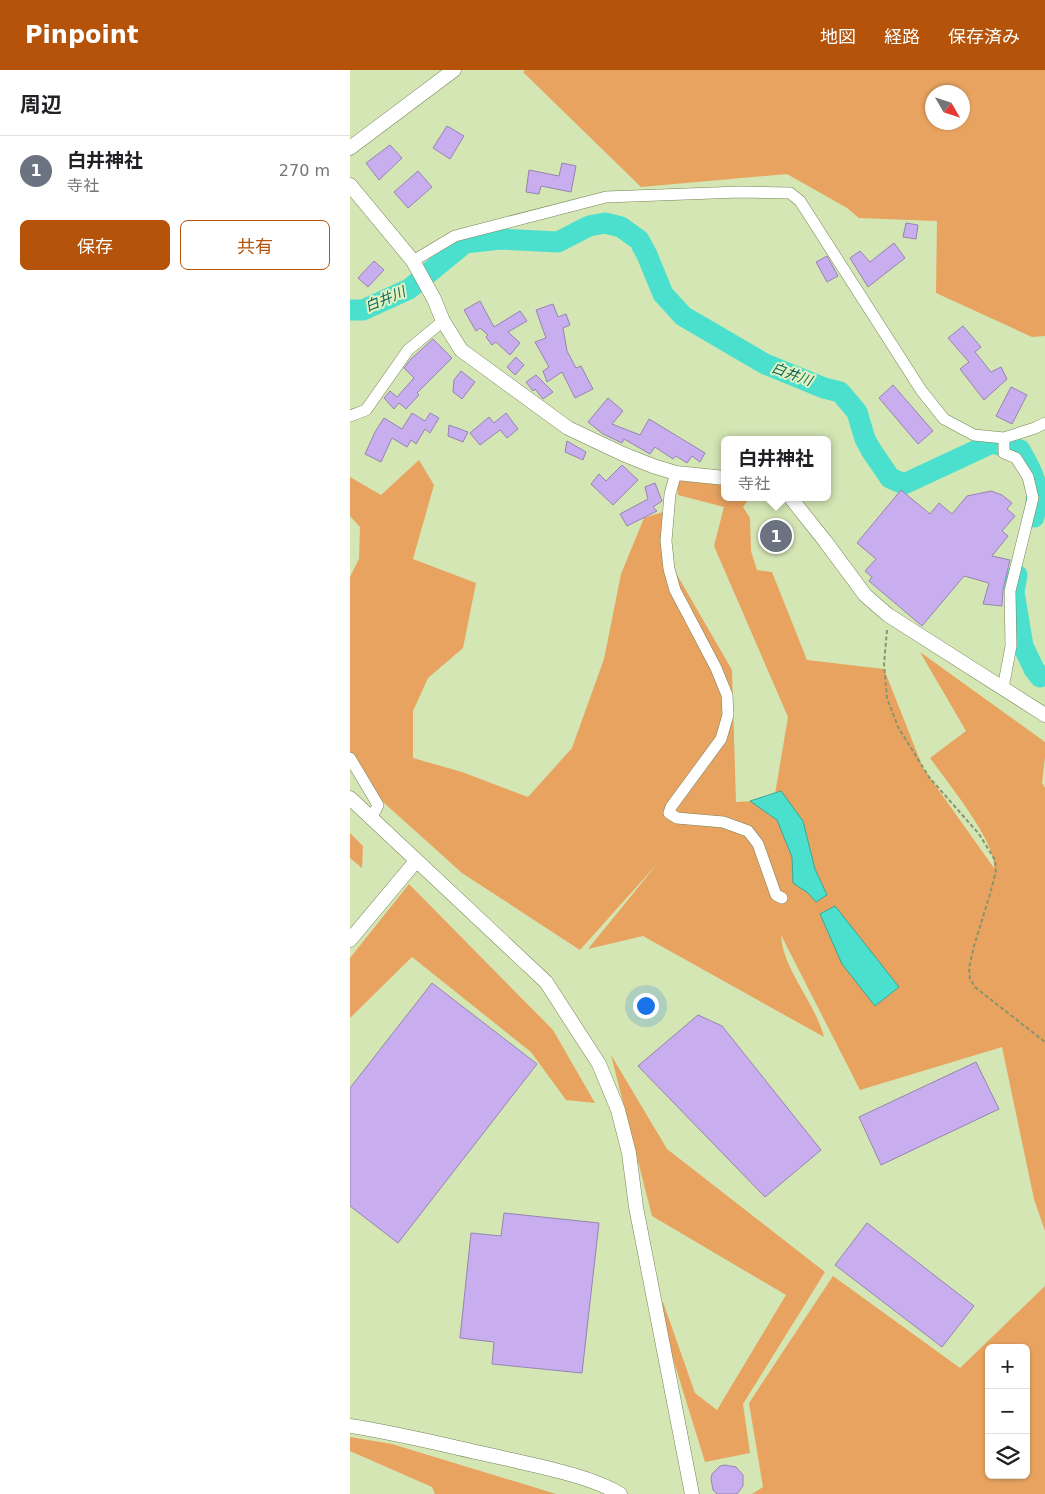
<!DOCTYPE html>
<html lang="ja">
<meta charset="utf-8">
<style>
:root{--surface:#fff;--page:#f6f6f6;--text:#202124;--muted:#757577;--line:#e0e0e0;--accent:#b45309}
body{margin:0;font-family:"DejaVu Sans","Noto Sans JP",sans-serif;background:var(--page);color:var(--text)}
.controls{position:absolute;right:15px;bottom:15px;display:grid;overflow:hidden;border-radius:8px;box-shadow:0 1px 4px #0004}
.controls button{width:45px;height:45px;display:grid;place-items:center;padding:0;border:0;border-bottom:1px solid var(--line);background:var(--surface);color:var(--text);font:25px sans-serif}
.compass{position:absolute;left:575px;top:15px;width:45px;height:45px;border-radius:50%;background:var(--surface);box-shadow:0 1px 4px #0004;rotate:129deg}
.you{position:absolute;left:295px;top:935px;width:18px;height:18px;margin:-12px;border:4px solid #fff;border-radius:50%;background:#1a73e8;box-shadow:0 0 0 8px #1a73e833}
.badge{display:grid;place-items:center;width:32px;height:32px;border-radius:50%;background:var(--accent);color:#fff;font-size:16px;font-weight:700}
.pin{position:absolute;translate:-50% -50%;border:2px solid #fff;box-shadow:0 1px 5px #0006}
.popup{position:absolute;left:371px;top:366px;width:110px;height:65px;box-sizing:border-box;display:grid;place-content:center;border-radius:8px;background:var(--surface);filter:drop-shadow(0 1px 4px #0005);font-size:16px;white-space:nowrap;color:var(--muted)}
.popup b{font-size:19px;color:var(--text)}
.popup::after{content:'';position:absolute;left:50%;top:100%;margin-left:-10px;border:10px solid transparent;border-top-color:var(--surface)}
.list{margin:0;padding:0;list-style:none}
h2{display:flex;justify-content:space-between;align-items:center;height:65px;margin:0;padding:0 20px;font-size:21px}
h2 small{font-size:16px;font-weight:400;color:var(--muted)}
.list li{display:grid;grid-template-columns:32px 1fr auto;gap:15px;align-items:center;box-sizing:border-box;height:70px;padding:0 20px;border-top:1px solid var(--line)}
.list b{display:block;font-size:19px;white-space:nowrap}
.list p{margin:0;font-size:16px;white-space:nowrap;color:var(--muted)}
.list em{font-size:16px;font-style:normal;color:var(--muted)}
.actions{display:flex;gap:10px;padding:15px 20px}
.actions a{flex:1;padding:11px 0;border:1px solid var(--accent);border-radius:8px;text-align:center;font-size:18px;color:var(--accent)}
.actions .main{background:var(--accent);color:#fff}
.icon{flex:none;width:28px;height:28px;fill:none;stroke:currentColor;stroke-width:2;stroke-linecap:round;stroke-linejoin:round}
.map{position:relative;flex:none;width:695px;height:1424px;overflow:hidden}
header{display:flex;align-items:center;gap:30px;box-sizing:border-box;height:70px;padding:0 25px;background:var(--accent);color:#fff}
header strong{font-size:24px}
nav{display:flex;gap:28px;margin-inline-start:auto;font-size:18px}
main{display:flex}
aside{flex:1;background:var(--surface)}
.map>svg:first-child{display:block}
.green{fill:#e8a361;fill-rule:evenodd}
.water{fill:#4ae0cd;stroke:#3ba693}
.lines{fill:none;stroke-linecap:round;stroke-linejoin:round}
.stream{stroke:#3ba693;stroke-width:4}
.river{stroke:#4ae0cd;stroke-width:21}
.building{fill:#c9aeef;stroke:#9684b0}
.minor-casing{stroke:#758557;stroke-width:12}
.tertiary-casing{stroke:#758557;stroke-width:15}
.path{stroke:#87946f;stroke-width:2;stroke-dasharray:4 2.5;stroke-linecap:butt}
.minor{stroke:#fff;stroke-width:11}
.tertiary{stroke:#fff;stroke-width:14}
.labels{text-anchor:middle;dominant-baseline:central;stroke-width:4;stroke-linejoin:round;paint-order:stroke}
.water-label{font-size:14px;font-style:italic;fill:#13655c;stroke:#e1f3c1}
</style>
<header>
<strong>Pinpoint</strong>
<nav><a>地図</a><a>経路</a><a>保存済み</a></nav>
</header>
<main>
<aside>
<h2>周辺<small></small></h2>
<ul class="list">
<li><span class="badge" style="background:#6b7280">1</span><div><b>白井神社</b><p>寺社</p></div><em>270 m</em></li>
</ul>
<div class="actions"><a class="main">保存</a><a>共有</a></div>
</aside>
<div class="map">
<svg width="695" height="1424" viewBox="0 0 695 1424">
<rect width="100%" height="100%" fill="#d4e6b4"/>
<path class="green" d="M175,0H695V266L682,267L586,223L587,151L509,148L497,138L437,104L291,117L173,2ZM582,22H612V52H582Z
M69,390L84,415L63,489L126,513L113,578L78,608L63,641V688L112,702L178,727L222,678L254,589L271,504L294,448L316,441V471L326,503L382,600L386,732L424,730L438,647L364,476L374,437L328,425L327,410L375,415V427H400L393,437L400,448L401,481L407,500L422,502L457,590L534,599L573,698L644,798C648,774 595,709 580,688L616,661L570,582L695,672V687L692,713L695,718V1161L684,1129L652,977L510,1020L431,865C433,900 465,932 474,967L293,866L238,879L307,794L230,880L112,803L33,732L0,694V507L9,489L10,457L0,446V407L31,425Z
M0,763L13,776L12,798L0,788Z
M59,814L203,960L245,1033L216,1030L181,982L62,887L0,948V888Z
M261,985L317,1079L475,1202L393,1334L400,1383L355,1392L307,1237L313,1232L345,1323L367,1340L436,1225L302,1146Z
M483,1206L610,1298L695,1216V1424H402L413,1417L399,1333ZM639,1278H676V1405H639Z
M0,1367L42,1374L206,1424H85L82,1417L0,1381Z"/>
<path class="water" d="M431,721L453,751L465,799L477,825L466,832L458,823L443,813L442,787L427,750L400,731Z
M485,836L549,917L525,936L492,894L470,844Z"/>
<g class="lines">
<path class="stream" d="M690,607L695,613"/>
<path class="river" d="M0,240H13L59,219L115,173L150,169L208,172L239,156L255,153L271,157L289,170L297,185L313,224L333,246L415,294L474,318L490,322L507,342L515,369L521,380L540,408L554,414L642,373L670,380C686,409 690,415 684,447
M667,505L664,522L673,576L684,599L690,607"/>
</g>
<path class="building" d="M97,56L114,66L100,89L83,78Z
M40,75L52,88L29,110L16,93Z
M212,93L226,96L221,122L191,116L189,124L176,122L179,100L209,106Z
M68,101L82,117L58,138L44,122Z
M556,153L568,155L566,169L553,167Z
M544,173L555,188L518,217L500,188L510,181L520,192Z
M477,186L488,206L477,212L466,192Z
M24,191L34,200L18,217L8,208Z
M130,231L144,257L170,241L177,251L158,262L170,273L160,285L146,272L142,275L136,267L138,265L130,258L126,261L114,240Z
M203,234L208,247L216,244L220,255L213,258L217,281L226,298L231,296L243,319L225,328L212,302L197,312L193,301L199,297L185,272L196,268L186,240Z
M613,256L631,277L625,282L641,302L651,297L657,309L634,330L610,299L619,292L598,268Z
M83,269L102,288L67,323L69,325L56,339L49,333L44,339L34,328L40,321L47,327L64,308L54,298L61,289Z
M166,287L174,295L165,305L157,297Z
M111,301L125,312L112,329L103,322L104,310Z
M186,305L203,322L193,329L185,319L183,321L176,312Z
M543,315L583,361L568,374L529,328Z
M661,317L677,325L662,354L646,346Z
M258,328L273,341L262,354L290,365L299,349L355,383L350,392L342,386L337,393L326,386L323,389L305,377L300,384L274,369L272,373L253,364L238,352Z
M62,343L75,351L80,343L89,348L80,363L75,359L66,374L61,370L57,377L42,368L31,392L15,384L25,362L34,348L52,359Z
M156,343L168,359L157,368L150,360L130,375L120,363L139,347L144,353Z
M99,355L118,362L113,372L98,366Z
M217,371L236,382L233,390L215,382Z
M272,395L288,410L263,435L241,414L249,404L256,411Z
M305,413L312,431L303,437L307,441L277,456L270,444L298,429L295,417Z
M551,420L580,444L589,433L602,444L617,426L641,421L652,425L662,433L657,439L665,446L652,461L658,466L642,486L660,490L653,519L652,536L633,534L639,513L614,506L572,556L519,511L522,507L515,501L526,489L507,473Z
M432,456L438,467L421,476L415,465Z
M82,913L187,994L48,1173L0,1136V1018Z
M348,945L372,956L471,1080L415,1127L288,996Z
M626,992L649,1039L531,1095L509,1047Z
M154,1143L249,1153L232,1303L142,1294L144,1272L110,1268L121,1163L151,1166Z
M517,1153L624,1236L592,1277L485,1195Z
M375,1395L386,1397L393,1405V1416L387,1424H367L363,1420L361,1409L362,1404L370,1396Z"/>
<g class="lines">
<defs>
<path id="minor" d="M63,191L105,166L256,127L390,122L440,123L450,131L571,320L594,349L624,365L654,368L685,358L695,353
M0,346L16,340L58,280L93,251
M326,403L320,424L316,471L319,499L325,520L366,598L377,625L378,645L371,669L321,737L319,743L327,748L373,752L398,761L408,774L426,825L432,828
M653,618L661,576L660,521L683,428L678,407L666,388L654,383V368
M0,688L28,735L21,749"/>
<path id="tertiary" d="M0,78L104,0
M0,115L63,191L84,229L93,251L111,280L218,358L273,384L303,396L326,403L375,408
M440,427L475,471L515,525L538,545L695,645
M0,728L196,912L249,994L268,1040L279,1083L286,1137L342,1424
M0,870L66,791
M0,1356C52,1364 102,1377 153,1388C187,1396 241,1406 270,1424"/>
</defs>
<use href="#minor" class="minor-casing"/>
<use href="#tertiary" class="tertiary-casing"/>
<path class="path" d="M537,560L534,594L537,628L548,657L579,707L629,764L645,790L646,801L640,824L624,876L619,898L620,909L626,918L695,972"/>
<use href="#minor" class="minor"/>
<use href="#tertiary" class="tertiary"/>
</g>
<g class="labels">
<g class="water-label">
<text transform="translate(35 229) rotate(-23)">白井川</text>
<text transform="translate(442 304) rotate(20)">白井川</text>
</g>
</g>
</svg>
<div class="controls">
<button>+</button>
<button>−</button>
<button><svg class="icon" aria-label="layers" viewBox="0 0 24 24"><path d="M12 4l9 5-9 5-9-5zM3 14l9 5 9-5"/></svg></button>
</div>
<svg class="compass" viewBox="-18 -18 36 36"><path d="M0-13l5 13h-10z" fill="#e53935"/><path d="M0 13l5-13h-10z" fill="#757577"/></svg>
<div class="you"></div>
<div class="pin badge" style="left:426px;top:466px;background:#6b7280">1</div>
<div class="popup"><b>白井神社</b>寺社</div>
</div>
</main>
